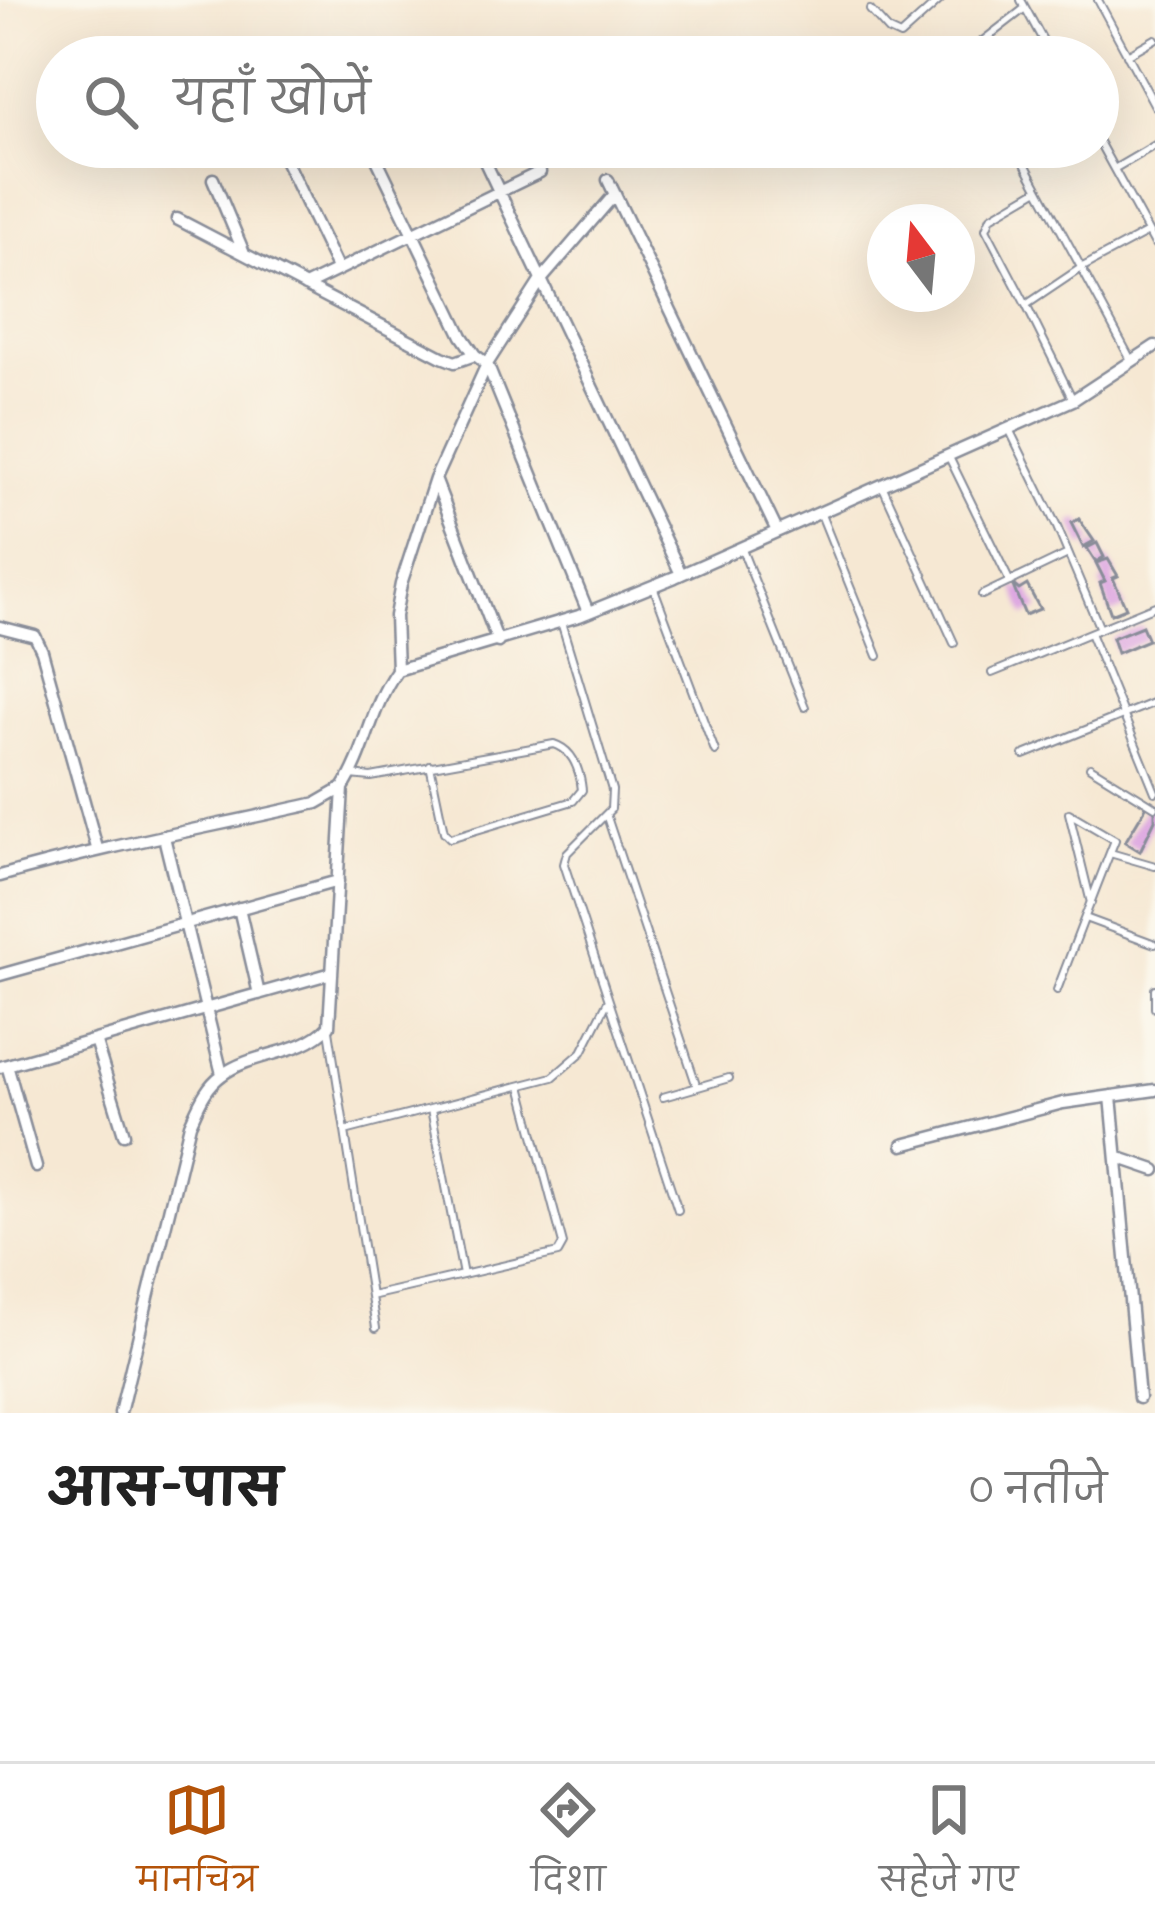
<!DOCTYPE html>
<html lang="hi">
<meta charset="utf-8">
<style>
:root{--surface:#fff;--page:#f2f2f2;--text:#222;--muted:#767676;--line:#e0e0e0;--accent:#b45309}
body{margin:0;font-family:Mali,"Playpen Sans Deva",sans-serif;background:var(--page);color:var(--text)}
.compass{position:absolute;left:867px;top:204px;width:108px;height:108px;border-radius:50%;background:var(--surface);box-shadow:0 12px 48px #0002;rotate:344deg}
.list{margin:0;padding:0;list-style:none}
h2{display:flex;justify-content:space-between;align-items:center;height:156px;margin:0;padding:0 48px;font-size:51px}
h2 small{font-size:39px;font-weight:400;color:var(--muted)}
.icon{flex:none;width:66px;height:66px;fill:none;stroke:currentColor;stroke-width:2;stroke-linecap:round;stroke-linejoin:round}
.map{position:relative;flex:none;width:1155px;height:1413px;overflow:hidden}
.search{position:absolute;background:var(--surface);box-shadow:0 12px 48px #0002;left:36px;right:36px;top:36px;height:132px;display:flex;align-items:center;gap:30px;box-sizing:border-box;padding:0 42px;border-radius:66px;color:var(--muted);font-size:45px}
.sheet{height:348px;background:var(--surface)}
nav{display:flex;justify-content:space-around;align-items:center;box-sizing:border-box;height:168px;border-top:3px solid var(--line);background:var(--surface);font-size:33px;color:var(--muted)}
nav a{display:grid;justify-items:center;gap:6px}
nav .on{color:var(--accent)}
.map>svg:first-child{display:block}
.building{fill:#dda6e1}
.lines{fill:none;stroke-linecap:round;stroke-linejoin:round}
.lane-casing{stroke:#888c98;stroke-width:10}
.street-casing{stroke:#888c98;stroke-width:15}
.path{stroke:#888c98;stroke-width:3;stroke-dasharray:3 9;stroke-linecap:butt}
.lane{stroke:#fff;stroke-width:6}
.street{stroke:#fff;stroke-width:10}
</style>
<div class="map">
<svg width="1155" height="1413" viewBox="0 0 1155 1413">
<rect width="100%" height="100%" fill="#fbf7ec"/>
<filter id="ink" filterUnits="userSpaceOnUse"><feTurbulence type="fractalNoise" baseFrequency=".00833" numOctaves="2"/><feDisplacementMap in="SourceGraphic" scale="24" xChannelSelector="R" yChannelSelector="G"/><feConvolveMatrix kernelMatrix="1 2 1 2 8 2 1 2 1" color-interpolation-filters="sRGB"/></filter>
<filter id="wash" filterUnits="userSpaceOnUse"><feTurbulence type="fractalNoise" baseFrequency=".004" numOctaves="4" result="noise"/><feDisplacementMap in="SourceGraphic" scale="48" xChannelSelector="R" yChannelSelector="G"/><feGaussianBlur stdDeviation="2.7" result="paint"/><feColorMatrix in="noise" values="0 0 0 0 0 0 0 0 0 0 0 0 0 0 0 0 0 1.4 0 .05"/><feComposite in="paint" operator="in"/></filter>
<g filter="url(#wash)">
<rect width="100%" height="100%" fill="#f6e8d3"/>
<g id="blocks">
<path class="building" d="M1079,519L1094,541L1083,547L1071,523Z
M1097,543L1104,557L1096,562L1087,548Z
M1108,559L1118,576L1113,578L1126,608L1111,614L1100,583L1105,581L1096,563Z
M1012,584L1019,590L1027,585L1040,609L1025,615Z
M1142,626L1148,640L1117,653L1112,638Z
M1148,804L1155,809V820L1140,851L1125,842Z"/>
</g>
</g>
<g filter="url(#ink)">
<use href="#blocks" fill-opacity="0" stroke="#888c98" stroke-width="3"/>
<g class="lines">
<defs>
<path id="lane" d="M1021,0L1052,57
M1098,0L1155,106
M870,10L889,31L900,36L940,0
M1127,55L1155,39
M962,57L1025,8
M1098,140L1155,244
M1016,147L1131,360
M1114,169L1155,145
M1026,305L986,229L991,217L1037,190
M1073,400L1026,305L1081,268L1148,232
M1010,431L1057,527L1100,629
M948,455L1010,582
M882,485L954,643
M820,512L878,656
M741,547L805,707
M653,586L715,751
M982,595L1068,554
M561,622L612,790L611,809L567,853L564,864L678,1210
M1090,633L1155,792
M992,673L1155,606
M1024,755L1155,702
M1090,767L1155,807
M351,775L371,777L554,744C573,750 580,771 582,790L573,801L450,838L444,832L430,765
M606,814L697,1087
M1110,853L1155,866
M1085,918L1155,944
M1155,989V1008
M1057,990C1076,940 1095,890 1115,840L1069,813L1091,903
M329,1030L376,1328
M663,1097L729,1078
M431,1109L463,1275
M345,1131L553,1077L582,1052L607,1003
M371,1296L558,1253L563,1244L521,1086"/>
<path id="street" d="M279,147L338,270
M371,147L462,336L475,355L487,364L588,612
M478,147L681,574
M213,179L244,253
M608,180L777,531
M177,219L442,357L455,362L475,355
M305,286L540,172
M435,479L498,642
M0,627L35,636L42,651L97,848
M397,670L395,616L401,584L435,479L487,364L541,280L615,194
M164,837L222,1074
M0,876C105,846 211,827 317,803L343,788
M239,908L259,994
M0,975L338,881
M95,1040L124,1134
M7,1065L36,1167
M0,1067L332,973
M1111,1096L1139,1398
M903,1145L1063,1103L1155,1090
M1117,1157L1155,1170
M120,1413L190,1124C198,1107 205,1087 222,1075C254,1051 301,1056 329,1026L343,788C367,751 370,708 397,670L579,616L675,577L1073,400L1155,346"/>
</defs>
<use href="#lane" class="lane-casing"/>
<use href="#street" class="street-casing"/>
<path class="path" d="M904,46L914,57"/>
<use href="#lane" class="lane"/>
<use href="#street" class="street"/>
</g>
</g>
</svg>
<svg class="compass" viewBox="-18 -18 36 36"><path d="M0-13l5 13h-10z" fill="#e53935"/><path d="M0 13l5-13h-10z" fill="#767676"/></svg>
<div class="search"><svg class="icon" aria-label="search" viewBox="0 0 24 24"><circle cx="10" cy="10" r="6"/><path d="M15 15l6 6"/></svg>यहाँ खोजें</div>
</div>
<section class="sheet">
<h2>आस-पास<small>0 नतीजे</small></h2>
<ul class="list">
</ul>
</section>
<nav>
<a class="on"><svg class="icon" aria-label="map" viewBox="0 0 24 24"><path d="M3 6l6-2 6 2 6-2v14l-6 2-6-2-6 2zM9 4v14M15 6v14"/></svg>मानचित्र</a>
<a><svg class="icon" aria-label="directions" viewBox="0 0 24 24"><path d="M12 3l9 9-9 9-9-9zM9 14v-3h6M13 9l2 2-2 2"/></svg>दिशा</a>
<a><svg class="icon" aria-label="saved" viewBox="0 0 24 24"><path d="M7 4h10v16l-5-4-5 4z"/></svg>सहेजे गए</a>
</nav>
